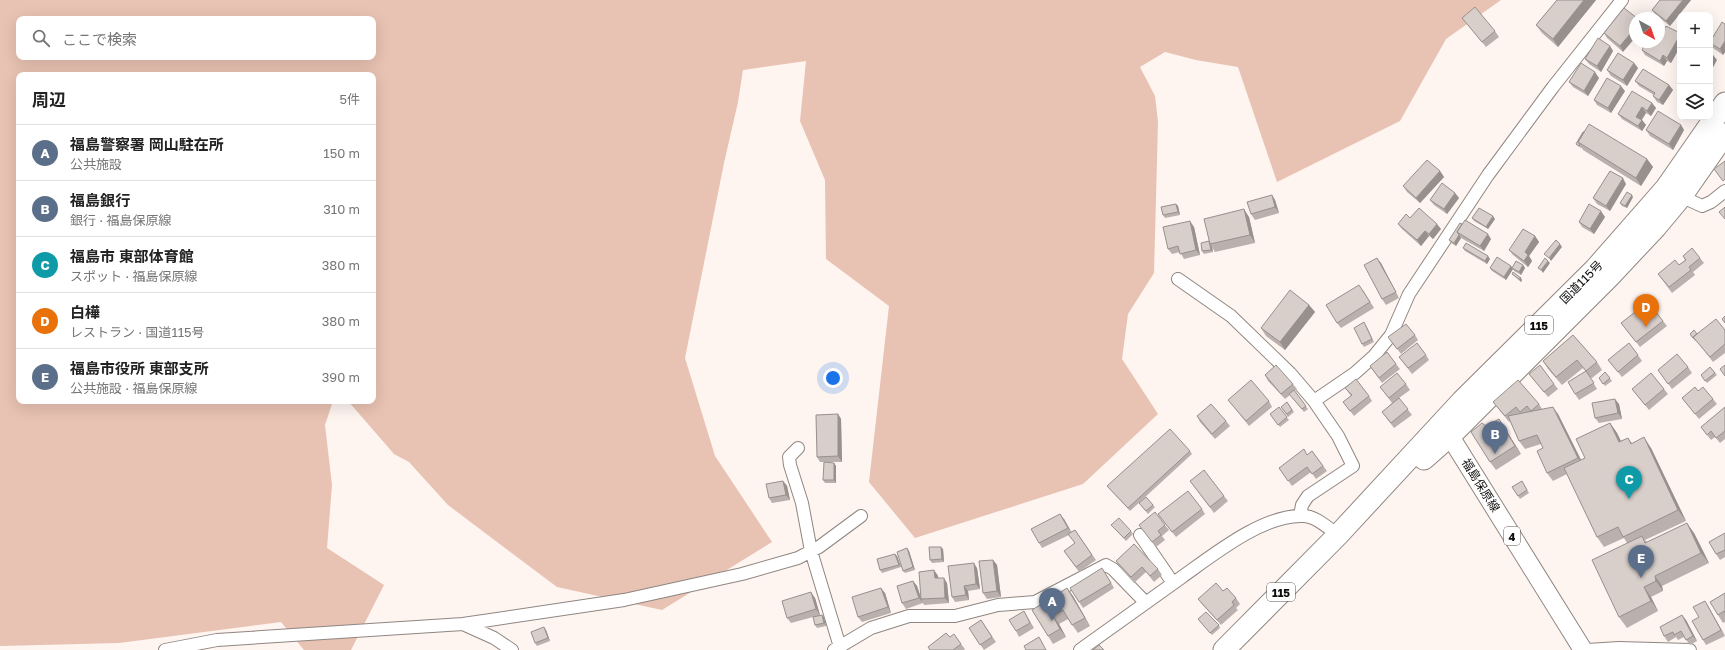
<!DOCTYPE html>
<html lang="ja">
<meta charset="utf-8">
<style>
:root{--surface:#fff;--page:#f2f2f2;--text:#222;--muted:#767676;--line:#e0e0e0;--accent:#154cb8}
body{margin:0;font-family:"Golos Text","Noto Sans JP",sans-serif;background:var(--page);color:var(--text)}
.controls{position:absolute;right:12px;top:12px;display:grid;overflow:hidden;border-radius:8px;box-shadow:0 4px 16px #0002}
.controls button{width:36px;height:36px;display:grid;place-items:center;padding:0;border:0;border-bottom:1px solid var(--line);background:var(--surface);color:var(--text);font:20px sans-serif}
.compass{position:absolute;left:1629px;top:12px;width:36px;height:36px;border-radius:50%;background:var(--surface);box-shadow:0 4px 16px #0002;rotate:140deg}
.you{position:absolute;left:833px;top:378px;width:14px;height:14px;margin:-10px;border:3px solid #fff;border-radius:50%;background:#1a73e8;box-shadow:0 0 0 6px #1a73e833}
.badge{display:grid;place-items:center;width:26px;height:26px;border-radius:50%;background:var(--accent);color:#fff;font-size:13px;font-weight:700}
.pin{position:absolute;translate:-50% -33px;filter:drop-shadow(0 1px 2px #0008)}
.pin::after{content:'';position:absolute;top:21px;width:14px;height:12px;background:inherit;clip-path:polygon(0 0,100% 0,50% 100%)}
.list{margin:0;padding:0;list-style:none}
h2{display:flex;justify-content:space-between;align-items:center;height:52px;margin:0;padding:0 16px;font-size:17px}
h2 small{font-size:13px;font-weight:400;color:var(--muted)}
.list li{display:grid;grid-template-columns:26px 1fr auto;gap:12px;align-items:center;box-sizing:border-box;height:56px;padding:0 16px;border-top:1px solid var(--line)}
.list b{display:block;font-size:15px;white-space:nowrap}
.list p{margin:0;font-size:13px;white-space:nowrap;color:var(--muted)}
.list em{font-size:13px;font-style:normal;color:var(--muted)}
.icon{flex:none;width:22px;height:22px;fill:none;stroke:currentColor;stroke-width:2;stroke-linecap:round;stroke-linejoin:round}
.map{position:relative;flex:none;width:1725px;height:650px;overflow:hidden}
.search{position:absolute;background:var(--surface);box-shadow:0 4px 16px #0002;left:16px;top:16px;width:360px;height:44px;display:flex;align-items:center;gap:10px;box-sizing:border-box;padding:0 14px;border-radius:8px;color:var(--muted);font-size:15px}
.panel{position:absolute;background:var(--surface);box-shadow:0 4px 16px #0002;left:16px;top:72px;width:360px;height:332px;border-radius:8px}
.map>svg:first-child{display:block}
.green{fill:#e8c2b2;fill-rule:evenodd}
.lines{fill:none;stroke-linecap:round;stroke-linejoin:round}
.street-casing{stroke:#8f8682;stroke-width:14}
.primary-casing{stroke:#8f8682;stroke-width:20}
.highway-casing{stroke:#8f8682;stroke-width:23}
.street{stroke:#fff;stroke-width:12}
.primary{stroke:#fff;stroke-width:18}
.highway{stroke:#fff;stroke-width:21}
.wall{fill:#bab1ae}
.shaded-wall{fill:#97908d}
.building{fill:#d8ceca;stroke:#97908d}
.labels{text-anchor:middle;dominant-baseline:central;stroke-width:3.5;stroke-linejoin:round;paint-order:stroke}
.shield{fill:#fff;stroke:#585655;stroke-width:1}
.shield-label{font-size:11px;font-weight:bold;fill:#110e0c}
.street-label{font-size:12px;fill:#110e0c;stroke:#fff}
</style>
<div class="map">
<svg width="1725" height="650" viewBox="0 0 1725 650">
<rect width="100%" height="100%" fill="#fef4f0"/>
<path class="green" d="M0,0H1501L1446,39L1400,121L1277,182L1238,67L1196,60L1165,52L1140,67L1155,96L1158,122L1154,273L1128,314L1122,359L1158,414L1083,484L915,538L869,482L889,306L826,259L825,180L800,121L806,61L743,70L738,102L724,163L685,358L715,456L772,542L662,610L557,587L448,505L409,462L394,454L348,401H373V75H19V401H333L325,425L332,485L327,548L384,585L351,650H304L281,622L119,643L0,646ZM19,19H373V57H19Z"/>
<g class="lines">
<defs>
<path id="street" d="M1676,194L1702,206L1711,202L1725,191
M1178,279L1231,316L1290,373L1314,401L1338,436L1353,466L1308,496L1302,505L1300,516
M1314,401L1355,373L1374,356L1391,335L1409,294L1488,175L1553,87L1622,0
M798,448L789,457L790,465L802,503L811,551L840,647
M1140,535L1173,583
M463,624L624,600L742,574L798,558L819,547L861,516
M165,650L217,640L463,624L494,638L512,650
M834,650L871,628L909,616H955L998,605L1035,602L1106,565L1113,569L1146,603
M1080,650C1114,626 1148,601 1182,577C1213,555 1264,514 1303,516C1316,516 1328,528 1338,535
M1587,650L1619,648L1690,650"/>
<path id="primary" d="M1443,425L1583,650"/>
<path id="highway" d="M1424,459L1450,436L1609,277L1656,227L1681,197L1725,134
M1224,650L1338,535L1462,401L1595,269L1666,188L1725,103"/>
</defs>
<use href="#street" class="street-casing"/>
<use href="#primary" class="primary-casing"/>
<use href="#highway" class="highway-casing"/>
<use href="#street" class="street"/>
<use href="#primary" class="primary"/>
<use href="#highway" class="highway"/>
</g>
<path class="wall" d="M1557,0H1596L1558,47L1542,33L1536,25Z
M1660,0H1691L1670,26L1656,15L1652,10Z
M1624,8L1623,52L1607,38L1604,33Z
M1462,18L1495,31L1499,37L1486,47Z
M1725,24V52L1723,55L1713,48L1710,44V42Z
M1680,33V47L1671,63L1667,61L1664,66L1645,55L1642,50Z
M1610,46L1613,51L1601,72L1589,64L1585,59Z
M1634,63L1638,68L1627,86L1611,76L1607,70Z
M1599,78L1588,96L1573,87L1569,82Z
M1635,81L1669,85L1673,90L1663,105L1657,102L1653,96L1654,95L1639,86Z
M1625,91L1611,113L1597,105L1594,100Z
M1652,103L1656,108L1651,116L1646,113L1642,120L1646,125L1642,131L1622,119L1618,114Z
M1681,125L1684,130L1673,150L1650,136L1646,130Z
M1583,132L1647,159L1653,167L1641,186L1583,150L1582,148H1581L1578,146L1576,144Z
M1440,171L1444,177L1420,203L1407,192L1403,186Z
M1626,184L1610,211L1597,204L1593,198Z
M1455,193L1459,198L1447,214L1434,205L1430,200Z
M1272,195L1275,200L1279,213L1255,220L1251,214Z
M1633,197L1627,208L1622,206L1620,203Z
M1176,204L1178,206L1180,215L1165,218L1163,215Z
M1249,217L1255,243L1215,252L1212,247L1213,252L1204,254L1202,251L1209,241Z
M1605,217L1594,234L1582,227L1579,222Z
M1410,218L1441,229L1433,239L1429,236L1421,246L1402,229L1398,224Z
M1472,218L1495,219L1488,229L1474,221Z
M1460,223L1491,239L1484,251L1461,238L1456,246L1451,243L1449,240Z
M1194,227L1200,255L1184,259L1180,252L1172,254L1168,249Z
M1535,236L1539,242L1529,256L1532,261L1528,267L1513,255L1509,250Z
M1463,248L1490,259L1487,264L1465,251Z
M1683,256L1700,258L1704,263L1693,272L1695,275L1672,293L1658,274L1679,265L1685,260Z
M1381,263L1399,298L1386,305L1382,299Z
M1523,265L1525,268L1521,275L1514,271L1513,269L1506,280L1492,271L1490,268L1511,266L1512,268Z
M1512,274L1522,280L1521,282L1514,276Z
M1363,290L1374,308L1341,328L1337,323Z
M1309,305L1315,312L1285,350L1266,336L1261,328Z
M1663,321L1667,326L1640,347L1621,323Z
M1366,325L1374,342L1364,347L1362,344Z
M1725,330V353L1713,362L1696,340L1695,341L1690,334Z
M1415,335L1418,340L1401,354L1388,337Z
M1573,335L1597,362L1602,370L1592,378L1590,377L1597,389L1579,400L1575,394L1586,371L1583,368L1562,385L1548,369L1543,361Z
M1426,355L1429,360L1412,374L1399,357Z
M1638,355L1642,361L1622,377L1608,360Z
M1396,364L1400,369L1382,383L1370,366Z
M1688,367L1692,373L1672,389L1658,370Z
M1710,367L1717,375L1707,383L1701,375Z
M1605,372L1612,381L1605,386L1599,378Z
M1529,374L1554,384L1558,389L1548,397Z
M1265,375L1293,384L1297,389L1294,391L1308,409L1304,412L1290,395L1285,399L1268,381Z
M1406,384L1410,390L1399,398L1412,415L1394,428L1382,412L1392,403L1380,387Z
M1345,388L1369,396L1372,401L1354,416L1343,402L1351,396Z
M1632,389H1664L1668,394L1649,410Z
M1698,391L1713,399L1717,404L1699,419L1682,398Z
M1228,400L1269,401L1272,407L1249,426Z
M1287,402L1294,412L1288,417L1281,407Z
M1493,402L1539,404L1542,409L1558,414L1581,460L1585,458L1610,423L1617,433L1621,441L1628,438L1632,443L1651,448L1686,521L1645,540L1647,542L1694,533L1709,563L1662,586L1663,591L1651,597L1658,611L1627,628L1619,617L1627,543L1624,538L1604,547L1597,537L1567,474L1553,481L1547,473L1543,448L1541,444L1525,449L1519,441L1510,421L1509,422Z
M1619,404L1622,419L1599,423L1595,418Z
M1279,407L1289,420L1280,427L1270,414Z
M1725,407V439L1720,443L1715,437L1711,440L1701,427Z
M838,414L841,419L842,462H820L817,457Z
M1197,416L1226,421L1230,426L1215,439L1200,422Z
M1499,419L1504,427L1521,454L1496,470L1490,462Z
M1190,451L1192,454L1130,511L1107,486Z
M1312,451L1327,471L1316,479L1311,472L1292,486L1279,468L1307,455Z
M834,463L836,466V483H825L823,480Z
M783,481L787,486L790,500L772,503L769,498Z
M1190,481L1224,496L1228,501L1214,513Z
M1522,481L1529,493L1520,499L1512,487Z
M1139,503L1153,505L1155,507L1148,514Z
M1202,509L1205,514L1176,537L1158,514Z
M1064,519L1071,532L1075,530L1096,560L1079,572L1064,551L1075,543L1069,535L1042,548L1039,543Z
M1111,525L1131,531L1133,534L1126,541Z
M1139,525H1165L1169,530L1162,536L1165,540L1156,547Z
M1725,533V557L1720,560L1716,554Z
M907,548L909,551L915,570L905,573L903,571Z
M943,549L944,562L932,563L930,560Z
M895,554L897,556L901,567L882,573L880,570Z
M993,560L997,565L1001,597L987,599L983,593Z
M1116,561L1158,569L1162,575L1154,582L1146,572L1134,583L1119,566Z
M977,568L980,589L968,591L969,600L955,602L952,597Z
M934,570L938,576V578L947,583L949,603L924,605L922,601L923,603L906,609L902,603L913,581L917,586L921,597Z
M1106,574L1114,588L1083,608L1079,602Z
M1067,588L1073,596L1090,626L1078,633L1068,619L1059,624L1066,637L1053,644L1048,636L1032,610Z
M1223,591L1236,598L1240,604L1236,608L1238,610L1221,625L1202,604L1198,599Z
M885,593L891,613L862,622L858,617Z
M1725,593V622L1723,623L1718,615Z
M815,598L820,615H822L824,617L826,626L817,628L815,625L813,617L791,623L787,618Z
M1708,606L1725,636L1706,645L1703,640L1699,617Z
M1024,611L1034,628L1019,637L1016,631Z
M1198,619L1219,625L1220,628L1212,635Z
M981,620L996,642L984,650L969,628Z
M1686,620L1697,641L1690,645L1684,637L1678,640L1676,637L1668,642L1664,636Z
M546,630L550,641L537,646L535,643Z
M950,637L961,644L965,649L964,650H929Z"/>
<path class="shaded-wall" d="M1584,0H1596L1558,47L1553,39Z
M1683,0H1691L1670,26L1666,21Z
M1635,28V38L1623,52L1620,46Z
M1680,35V47L1671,63L1667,58Z
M1725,41V52L1723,55L1720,49Z
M1610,46L1613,51L1601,72L1597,66Z
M1663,55L1667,61L1664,66L1660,61Z
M1713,55L1717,60L1710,73V60Z
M1634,63L1638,68L1627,86L1623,80Z
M1595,72L1599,78L1588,96L1584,91Z
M1669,85L1673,90L1663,105L1659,100Z
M1621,86L1625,91L1611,113L1608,108Z
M1652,103L1656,108L1651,116L1647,111Z
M1642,107L1646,113L1640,122L1636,117Z
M1642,120L1646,125L1642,131L1638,126Z
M1681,125L1684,130L1673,150L1669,144Z
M1647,159L1653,167L1641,186L1636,178Z
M1440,171L1444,177L1420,203L1416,198Z
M1623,178L1626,184L1610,211L1606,206Z
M1455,193L1459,198L1447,214L1444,209Z
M1272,195L1275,200L1279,213L1275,207Z
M1632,195L1633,197L1627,208L1625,206Z
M1176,204L1178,206L1180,215L1178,212Z
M1244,209L1249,217L1255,243L1250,235Z
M1601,211L1605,217L1594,234L1590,229Z
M1493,216L1495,219L1488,229L1486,227Z
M1190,221L1194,227L1200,255L1196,250Z
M1437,224L1441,229L1433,239L1429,234Z
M1425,231L1429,236L1421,246L1417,240Z
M1488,234L1491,239L1484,251L1480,246Z
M1459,235L1461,238L1456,246L1454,243Z
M1535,236L1539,242L1529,256L1532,261L1528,267L1524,261L1525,252Z
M1210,244L1212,247L1213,252L1211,250Z
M1560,244L1562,247L1551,261L1549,258Z
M1488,256L1490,259L1487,264L1485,261Z
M1377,258L1381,263L1399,298L1396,292Z
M1548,261L1550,263L1543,273L1541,270Z
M1523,265L1525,268L1521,275L1519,272Z
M1511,266L1513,269L1506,280L1504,277Z
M1521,278L1522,280L1521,282L1519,279Z
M1309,305L1315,312L1285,350L1280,342Z
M1615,399L1619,404L1622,419L1618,413Z
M1553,407L1558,414L1584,466L1578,458Z
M838,414L841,419L842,462L838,456Z
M1499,419L1504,427L1521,454L1515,446Z
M1610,423L1617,433L1626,452L1619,442Z
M1644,437L1651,448L1686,521L1678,510Z
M834,463L836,466V483L834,480Z
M783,481L787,486L790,500L786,495Z
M1060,514L1064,519L1072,533L1068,528Z
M1687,523L1694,533L1709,563L1701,553Z
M941,547L943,549L944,562L942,559Z
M907,548L909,551L915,570L913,567Z
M895,554L897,556L901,567L899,565Z
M993,560L997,565L1001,597L997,591Z
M974,563L977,568L980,589L976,584Z
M934,570L938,576L939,584L935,578Z
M1655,576L1662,586L1663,591L1656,581Z
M944,578L947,583L949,603L945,598Z
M913,581L917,586L921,599L923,603L919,598Z
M964,586L968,591L969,600L966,595Z
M1644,587L1651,597L1658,611L1651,601Z
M881,588L885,593L891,613L888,607Z
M1067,588L1073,596L1090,626L1085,618Z
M811,592L815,598L820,615L816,609Z
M1705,601L1708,606L1725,636L1721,630Z
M822,615L824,617L826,626L824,623Z
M1682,615L1686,620L1697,641L1693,636Z
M1053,616L1059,624L1066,637L1060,629Z
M544,627L546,630L550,641L548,638Z"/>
<path class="building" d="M1557,0H1584L1553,39L1536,25Z
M1660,0H1683L1666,21L1652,10Z
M1475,7L1495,31L1482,42L1462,18Z
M1624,8L1637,18H1635V28L1620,46L1604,33Z
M1722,22L1725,24V41L1720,49L1710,43V42Z
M1666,26L1680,33V35L1667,58L1663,55L1660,61L1642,50L1646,42H1659V38Z
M1598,38L1610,46L1597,66L1585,59Z
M1618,53L1634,63L1623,80L1607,70Z
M1710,53L1713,55L1710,60Z
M1581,63L1595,72L1584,91L1569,82Z
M1643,69L1669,85L1659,100L1653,96L1655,93L1635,81Z
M1607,78L1621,86L1608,108L1594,100Z
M1632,91L1652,103L1647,111L1642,107L1636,117L1642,120L1638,126L1618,114Z
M1658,111L1681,125L1669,144L1646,130Z
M1589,124L1647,159L1636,178L1578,142Z
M1583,132H1584L1578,142L1580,145L1579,146L1576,144Z
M1427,160L1440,171L1416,198L1403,186Z
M1725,161V179L1723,181L1714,169Z
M1610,171L1623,178L1606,206L1593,198Z
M1442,183L1455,193L1444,209L1430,200Z
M1627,192L1632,195L1625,206L1620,203Z
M1272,195L1275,207L1251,214L1247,202Z
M1176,204L1178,212L1163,215L1161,207Z
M1589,204L1601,211L1590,229L1579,222Z
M1725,207V219L1719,212Z
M1419,208L1437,224L1429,234L1425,231L1417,240L1398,224L1406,214L1410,218Z
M1479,208L1493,216L1486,227L1472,218Z
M1244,209L1250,235L1210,244L1204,219Z
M1465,220L1488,234L1480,246L1457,232Z
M1190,221L1196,250L1180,254L1178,246L1168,249L1163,227Z
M1460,223L1462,224L1457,232L1459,235L1454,243L1449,240Z
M1523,229L1535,236L1525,252L1528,255L1524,261L1509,250Z
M1556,240L1560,244L1549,258L1544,254Z
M1209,241L1211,250L1202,251L1201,243Z
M1466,243L1488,256L1485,261L1463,248Z
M1692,248L1700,258L1689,267L1691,270L1669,287L1658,274L1675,260L1679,265L1686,260L1683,256Z
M1497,257L1511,266L1504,277L1490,268Z
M1377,258L1396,292L1382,299L1364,265Z
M1545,258L1548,261L1541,270L1538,268Z
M1516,261L1523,265L1519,272L1512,268Z
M1513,272L1521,278L1519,279L1512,274Z
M1359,285L1370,302L1337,323L1326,305Z
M1290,290L1309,305L1280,342L1261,328Z
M1648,302L1663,321L1636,342L1621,323Z
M1725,316V323L1722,319Z
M1716,319L1725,330V344L1710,357L1693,337Z
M1364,322L1372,339L1362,344L1354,328Z
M1406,324L1415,335L1397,349L1388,337Z
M1694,330L1697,334L1693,337L1694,338H1693L1690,334Z
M1573,335L1597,362L1586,371L1577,360L1556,377L1543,361Z
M1417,343L1426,355L1408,368L1399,357Z
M1629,343L1638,355L1618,372L1608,360Z
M1387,352L1396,364L1379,378L1370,366Z
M1677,354L1688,367L1668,384L1658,370Z
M1276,365L1293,384L1281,394L1265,375Z
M1540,365L1554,384L1544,392L1529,374Z
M1725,365V376L1720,369Z
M1710,367L1715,373L1705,381L1701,375Z
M1586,371L1594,383L1575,394L1568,382Z
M1605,372L1610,378L1603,384L1599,378Z
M1397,373L1406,384L1389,398L1380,387Z
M1651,373L1664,389L1645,405L1632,389Z
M1356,379L1369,396L1350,411L1343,402L1352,395L1345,388Z
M1251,380L1269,401L1246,421L1228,400Z
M1518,380L1539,404L1531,411L1527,406L1520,412L1516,407L1505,416L1493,402Z
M1695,387L1698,391L1703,387L1713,399L1695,414L1682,398Z
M1294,390L1306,406L1302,409L1289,394Z
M1399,398L1408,409L1391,423L1382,412Z
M1615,399L1618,413L1595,418L1592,403Z
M1287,402L1292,410L1287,414L1281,407Z
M1211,404L1226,421L1212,434L1197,416Z
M1279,407L1287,417L1278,425L1270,414Z
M1553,407L1578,458L1547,473L1537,451L1543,448L1537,435L1519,441L1508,416Z
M1725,407V431L1716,438L1711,431L1707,435L1701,427Z
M838,414V456L817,457L816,415Z
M1499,419L1515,446L1490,462L1471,432L1482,423L1486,426Z
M1610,423L1619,442L1628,438L1631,444L1644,437L1678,510L1623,537L1618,527L1597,537L1564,468L1585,458L1576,439Z
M1170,429L1190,451L1128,508L1107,486Z
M1304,449L1307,455L1312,451L1323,466L1312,474L1307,467L1288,481L1279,468Z
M824,462L834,463V480H823Z
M1204,470L1224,496L1210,507L1190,481Z
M783,481L786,495L769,498L766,484Z
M1522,481L1527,490L1518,496L1512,487Z
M1188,491L1202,509L1172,532L1158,514Z
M1146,497L1153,505L1146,511L1139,503Z
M1155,512L1165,525L1158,531L1161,535L1152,542L1139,525Z
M1060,514L1068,528L1039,543L1031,529Z
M1119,518L1131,531L1124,538L1111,525Z
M1687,523L1701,553L1655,576L1656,581L1644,587L1651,601L1619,617L1592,560L1642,536L1645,543Z
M1075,530L1092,555L1076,567L1064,551L1075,543L1068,534Z
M1725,533V550L1716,554L1709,542Z
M1134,544L1158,569L1150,576L1142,567L1131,577L1116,561Z
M929,547H941L942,559L930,560Z
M907,548L913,567L903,571L897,552Z
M895,554L899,565L880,570L877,559Z
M993,560L997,591L983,593L979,561Z
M974,563L976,584L964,586L966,595L952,597L948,566Z
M1102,568L1111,583L1079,602L1070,588Z
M934,570L935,578H944L945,598L921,599L919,572Z
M913,581L919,598L902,603L897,586Z
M1216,583L1223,591L1227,588L1236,598L1232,602L1234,605L1217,620L1198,599Z
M881,588L888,607L858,617L852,597Z
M1067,588L1085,618L1072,625L1063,610L1053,616L1060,629L1048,636L1032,610Z
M811,592L816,609L787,618L782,601Z
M1725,593V613L1724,611L1718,615L1710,602Z
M1705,601L1721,630L1703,640L1692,621L1699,617L1693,607Z
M1024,611L1030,623L1016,631L1009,620Z
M1206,612L1219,625L1210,633L1198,619Z
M822,615L824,623L815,625L813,617Z
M1682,615L1693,636L1686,640L1681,631L1674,635L1673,632L1664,636L1660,627Z
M981,620L992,637L980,645L969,628Z
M544,627L548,638L535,643L531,632Z
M946,633L950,637L954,634L961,644L953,650H930L928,647Z
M1039,637L1046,650H1026L1024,646Z
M1099,645L1104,650H1093Z"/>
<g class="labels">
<g class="shield">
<rect x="1525" y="316" width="28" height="18" rx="3"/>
<rect x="1504" y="527" width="16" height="18" rx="3"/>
<rect x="1267" y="583" width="28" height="18" rx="3"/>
</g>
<g class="shield-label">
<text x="1539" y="325">115</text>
<text x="1512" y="536">4</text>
<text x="1281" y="592">115</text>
</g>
<g class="street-label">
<text transform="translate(1581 282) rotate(-45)">国道115号</text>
<text transform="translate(1481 485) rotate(58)">福島保原線</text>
</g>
</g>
</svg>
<div class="controls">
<button>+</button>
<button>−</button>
<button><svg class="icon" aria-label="layers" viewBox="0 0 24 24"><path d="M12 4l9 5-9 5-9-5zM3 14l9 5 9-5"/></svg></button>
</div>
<svg class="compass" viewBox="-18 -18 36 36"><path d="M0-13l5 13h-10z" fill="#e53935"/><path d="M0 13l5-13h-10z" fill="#767676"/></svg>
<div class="you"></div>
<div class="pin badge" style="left:1052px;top:621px;background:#5c6f8a">A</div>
<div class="pin badge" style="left:1495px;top:454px;background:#5c6f8a">B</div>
<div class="pin badge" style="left:1629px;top:499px;background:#0f9aa8">C</div>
<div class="pin badge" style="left:1646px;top:327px;background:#e8710a">D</div>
<div class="pin badge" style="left:1641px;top:578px;background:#5c6f8a">E</div>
<div class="search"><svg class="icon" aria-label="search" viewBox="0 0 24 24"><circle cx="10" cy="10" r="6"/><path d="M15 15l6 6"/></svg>ここで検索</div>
<section class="panel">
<h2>周辺<small>5件</small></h2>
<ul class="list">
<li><span class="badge" style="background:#5c6f8a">A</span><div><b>福島警察署 岡山駐在所</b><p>公共施設</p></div><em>150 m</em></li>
<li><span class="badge" style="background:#5c6f8a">B</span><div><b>福島銀行</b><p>銀行 · 福島保原線</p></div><em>310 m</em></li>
<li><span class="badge" style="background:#0f9aa8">C</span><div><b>福島市 東部体育館</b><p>スポット · 福島保原線</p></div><em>380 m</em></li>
<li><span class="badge" style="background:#e8710a">D</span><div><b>白樺</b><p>レストラン · 国道115号</p></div><em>380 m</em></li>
<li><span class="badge" style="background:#5c6f8a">E</span><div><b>福島市役所 東部支所</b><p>公共施設 · 福島保原線</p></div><em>390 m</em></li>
</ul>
</section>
</div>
